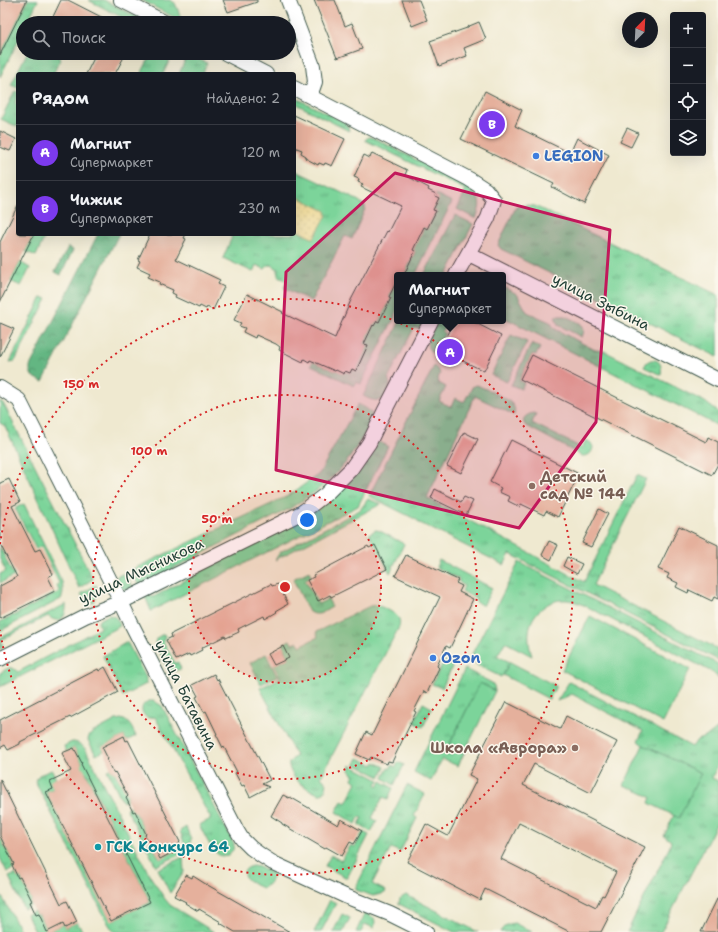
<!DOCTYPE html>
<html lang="ru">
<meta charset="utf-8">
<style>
:root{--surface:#171b24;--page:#242831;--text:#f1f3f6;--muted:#9ea1a6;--line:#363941;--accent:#7c3aed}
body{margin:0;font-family:"Shantell Sans",sans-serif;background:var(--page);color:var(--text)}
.controls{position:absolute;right:12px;top:12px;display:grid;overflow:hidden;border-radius:4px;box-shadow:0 4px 16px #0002}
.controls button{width:36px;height:36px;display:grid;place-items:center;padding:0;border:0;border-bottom:1px solid var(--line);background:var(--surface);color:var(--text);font:20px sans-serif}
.compass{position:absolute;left:622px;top:12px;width:36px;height:36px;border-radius:50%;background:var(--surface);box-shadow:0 4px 16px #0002;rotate:24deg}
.you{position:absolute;left:307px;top:520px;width:14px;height:14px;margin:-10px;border:3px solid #fff;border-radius:50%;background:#1a73e8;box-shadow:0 0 0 6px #1a73e833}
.badge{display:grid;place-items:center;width:26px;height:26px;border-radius:50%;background:var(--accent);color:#fff;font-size:13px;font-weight:700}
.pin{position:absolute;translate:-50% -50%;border:2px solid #fff;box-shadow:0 1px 4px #0006}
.popup{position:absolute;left:394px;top:272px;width:112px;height:52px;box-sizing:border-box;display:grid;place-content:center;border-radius:4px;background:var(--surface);filter:drop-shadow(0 1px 3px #0005);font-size:13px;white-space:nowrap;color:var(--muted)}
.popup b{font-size:15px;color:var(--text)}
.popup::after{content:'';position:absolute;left:50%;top:100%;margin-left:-8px;border:8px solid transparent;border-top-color:var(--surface)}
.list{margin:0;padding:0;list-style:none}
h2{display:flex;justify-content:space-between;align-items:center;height:52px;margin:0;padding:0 16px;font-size:17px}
h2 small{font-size:13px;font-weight:400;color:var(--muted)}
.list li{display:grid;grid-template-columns:26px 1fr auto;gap:12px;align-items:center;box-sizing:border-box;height:56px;padding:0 16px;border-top:1px solid var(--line)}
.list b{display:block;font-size:15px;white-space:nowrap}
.list p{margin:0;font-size:13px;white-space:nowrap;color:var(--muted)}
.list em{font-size:13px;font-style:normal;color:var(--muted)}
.icon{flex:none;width:22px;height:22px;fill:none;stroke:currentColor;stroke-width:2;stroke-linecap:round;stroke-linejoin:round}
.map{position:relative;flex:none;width:718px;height:932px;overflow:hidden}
.search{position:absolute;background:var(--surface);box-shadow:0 4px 16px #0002;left:16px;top:16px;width:280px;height:44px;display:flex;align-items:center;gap:10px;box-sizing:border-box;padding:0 14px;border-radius:22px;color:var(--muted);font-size:15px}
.panel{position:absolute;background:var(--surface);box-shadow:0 4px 16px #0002;left:16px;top:72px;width:280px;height:164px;border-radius:4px}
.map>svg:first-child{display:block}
.grass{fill:url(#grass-tufts);stroke:#4d8867}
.forest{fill:url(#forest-crowns);stroke:#427a5b}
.sand{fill:url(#sand-dots);stroke:#868c69}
.pitch{fill:#7bd49a;stroke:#4d8867}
.building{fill:#e5b09c;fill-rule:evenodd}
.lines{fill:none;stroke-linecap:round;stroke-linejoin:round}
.street-casing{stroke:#3e574b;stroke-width:16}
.street{stroke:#fff;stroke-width:14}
.marked{fill:#c2185b;fill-opacity:0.2;stroke:#c2185b;stroke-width:3;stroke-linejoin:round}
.ring{fill:none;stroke:#d62828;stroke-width:2;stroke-dasharray:2 4}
.shop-dot{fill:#3f7fe0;stroke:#fbf7ec;stroke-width:1.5}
.education-dot{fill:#8d6e63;stroke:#fbf7ec;stroke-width:1.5}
.culture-dot{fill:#0f9aa8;stroke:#fbf7ec;stroke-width:1.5}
.labels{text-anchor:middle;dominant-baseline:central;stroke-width:3;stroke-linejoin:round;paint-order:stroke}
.shop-label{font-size:15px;font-weight:bold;fill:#366cbe;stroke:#fbf7ec;text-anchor:start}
.street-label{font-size:15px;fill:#1f3d34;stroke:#fbf7ec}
.education-label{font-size:15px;font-weight:bold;fill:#785e54;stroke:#fbf7ec;text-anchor:start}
.culture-label{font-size:15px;font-weight:bold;fill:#0d838f;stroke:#fbf7ec;text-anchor:start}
.centre{fill:#d62828;stroke:#fbf7ec;stroke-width:2}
.ring-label{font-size:12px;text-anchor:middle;font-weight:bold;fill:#d62828;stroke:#fbf7ec;stroke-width:3;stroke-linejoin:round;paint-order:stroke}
</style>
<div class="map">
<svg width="718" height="932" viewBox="0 0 718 932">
<defs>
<pattern id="grass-tufts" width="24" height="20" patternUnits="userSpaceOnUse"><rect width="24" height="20" fill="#7bd49a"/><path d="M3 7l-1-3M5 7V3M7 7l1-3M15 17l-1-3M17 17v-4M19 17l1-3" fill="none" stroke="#64ad7e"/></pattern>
<pattern id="forest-crowns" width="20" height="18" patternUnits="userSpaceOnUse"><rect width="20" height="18" fill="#64b682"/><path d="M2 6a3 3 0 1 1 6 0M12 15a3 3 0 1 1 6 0" fill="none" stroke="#52956b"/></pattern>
<pattern id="sand-dots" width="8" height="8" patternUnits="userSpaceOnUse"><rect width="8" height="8" fill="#eeda9e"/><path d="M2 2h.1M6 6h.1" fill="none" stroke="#ccbc89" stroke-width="1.8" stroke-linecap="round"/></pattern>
</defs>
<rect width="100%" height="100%" fill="#fbf7ec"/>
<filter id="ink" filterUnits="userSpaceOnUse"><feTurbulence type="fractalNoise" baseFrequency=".025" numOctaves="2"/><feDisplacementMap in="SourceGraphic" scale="8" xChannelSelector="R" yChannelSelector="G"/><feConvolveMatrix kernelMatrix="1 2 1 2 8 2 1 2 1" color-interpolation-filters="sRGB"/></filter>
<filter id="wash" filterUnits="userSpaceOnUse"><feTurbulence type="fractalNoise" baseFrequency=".012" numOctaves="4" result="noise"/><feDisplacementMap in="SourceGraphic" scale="16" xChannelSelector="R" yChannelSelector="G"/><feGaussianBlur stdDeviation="0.9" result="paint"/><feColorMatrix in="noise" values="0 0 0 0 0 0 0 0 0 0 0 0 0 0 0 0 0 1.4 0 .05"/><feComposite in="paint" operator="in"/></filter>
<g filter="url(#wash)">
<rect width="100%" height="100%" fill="#efe9d0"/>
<path class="grass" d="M26,0H38L27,23H23V31L0,77V55L27,1Z
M88,0H104L145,21L147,23H133Z
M141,0H170L175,3L183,22Z
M27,53H50L59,57L60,60L53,74H18V88L11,85Z
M152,53H173L163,74H141Z
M190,55L207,63L202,74H179L186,58Z
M15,91L18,92V96L15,103L18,105V127L1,119Z
M294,97L346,123L348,126L349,131L294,103Z
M370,137L374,138L471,188C482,200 481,205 476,219L457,209L466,190L365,140L367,138Z
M294,170L359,201L365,206V209L352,239L345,236L311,301L284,288L287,281L278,276V269L272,265H269L265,269L256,265L253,272L223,258L232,237L227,234H294Z
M436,194L452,202L415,275H404L415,252L413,250L420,230L422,231L424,227L427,228L436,211L433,210L438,198L435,196Z
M526,205L535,206L718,295V357L501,249L498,245L516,207Z
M455,215L473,224L447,275H424Z
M34,234H46L36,256L25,251Z
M20,262L30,268L21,286L10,281Z
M397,278V312L361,384L356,382L354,386L311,365L313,361L335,371L336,370L344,373L345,371L350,373L352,369L356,371L367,345L364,344L366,340L365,339L371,324L374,326L377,321L379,322L391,298L389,297Z
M503,287L517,294L527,312L550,322L555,329L595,350L604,351L705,402L718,412V426L503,317Z
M42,297L47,299L15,361L10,362Z
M555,316H565L580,323L583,326L584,331L582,337L558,325Z
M400,321H416L422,324L420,328H414L388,379C393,386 388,392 384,399C375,402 371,400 363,396Z
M437,321H448L442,332L445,333L434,354C420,345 432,333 437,321Z
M511,335L527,342L507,382L491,375Z
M532,343L540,348L536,355L533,354L532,355L520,379V381L524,383L521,389L511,385Z
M651,360C661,359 662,367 661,375L644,367L647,362Z
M434,366L437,369L440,373L437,382L446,387L439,401L451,407L455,398L464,402L473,386L477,385C485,389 508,398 513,405C515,408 515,411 514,415L475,396L427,498L584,582L637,475L646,479L593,585L718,649V660L510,554L504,565L422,524L419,523L417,520L369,496Z
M0,401L3,403L93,579L79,588L5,426L0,423Z
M358,404C366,408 374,411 373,422L348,460L335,475L319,489L291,508L139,586L131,570L288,496L319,474Z
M533,413L536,414L532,423L582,448L586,440L591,443L593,447C592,454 588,456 582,456L525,425C521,418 526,415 533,413Z
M375,440L388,446L358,506L151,611L145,596H150L153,597L317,510L338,491Z
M368,499L381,504L275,560L280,552L360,510Z
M24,504L62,582C63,588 64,593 61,599L0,631V622L59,592L57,585L59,583L41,546L36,549L15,508Z
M376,530L380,531L404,544L390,573L369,534Z
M0,547L14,576L0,583V574L6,571L0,559Z
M439,560L492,588L483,606L475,601L476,599L462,591L464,586L459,582V579L436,567Z
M519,562L718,664V678L712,672L586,606C578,603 570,599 562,600C556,600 549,603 545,606C527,618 526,637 532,656L505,642L497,656L510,662L503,675L501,677L477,665L471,656Z
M309,571L311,576L305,580L318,604L328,599L332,607C323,612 319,617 309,612L293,579Z
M125,573L133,588L130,590L122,589L116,577Z
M96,585C99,592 97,596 94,602L88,604L86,602L81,594Z
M66,604C67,617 60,626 48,616L1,640L3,647L0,650V638Z
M376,605C382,607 394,612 398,617C400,620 400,623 399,627L321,777L327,784C326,787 325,793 321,794C316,795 297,782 294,777C292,774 288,766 289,763C291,760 294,758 296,756L260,688L280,678L274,665L289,658L283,644L290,640L292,644L298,642L300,646L318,637L316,632L370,606Z
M109,615C116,616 118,619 120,626L0,687V673C8,668 11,665 18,672L100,628L98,622L100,619Z
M164,634L166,637L163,639V641L175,663L178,662L181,669L171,672L168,670L155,643C156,637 159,636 164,634Z
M127,642L146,678V684L123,696L103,656Z
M266,654L277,676L261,684L250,663Z
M444,661L453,665L442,688L432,684Z
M465,669L492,683L494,686L495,691L480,683L449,745L464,753L458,766L442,759L431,781L414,772Z
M569,682L692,747L697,740L708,736L718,728V765L712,778L718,781V821L661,932H627L670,846L671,841L664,836L674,815L678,817L701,773L643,745L638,741L643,731L572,694L557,701Z
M149,701H154L162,706L234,844L233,850L228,855C228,855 222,856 222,856C212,854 204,833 199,825L211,819L155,717L147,718C140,712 140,705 149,701Z
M423,703L432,708L423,727L414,722Z
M121,719C130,721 132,729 136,736L126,741L124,736L103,747L104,751L96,755L88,740L89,736L92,733L116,720Z
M72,742C79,742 82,745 86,750L150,876L165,899L170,905L214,932H114L108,923L35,781L39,775L52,770L59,786L46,792L111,921L150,902L86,773L74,778L70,769L82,763L74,748L66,752L64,746Z
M358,758L373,765L375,762L385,767L380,777L355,764Z
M398,762L404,765L394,785L383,778L388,768L390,769L392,765L396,767Z
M351,765L379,780L376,784L378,786L381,781L393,788L388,799L383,797L372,818L377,821L371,832L359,825L362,818L359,817L356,824L336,812L342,801L346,803L357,782L352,779L354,775L350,770Z
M111,769L114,773L115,772L128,796L126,798L127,800L123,802L107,770Z
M407,785L425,794L414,816L417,818L400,852L391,848L372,884L386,891L385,893L373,896L356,890V887Z
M130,806L135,811L146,834L145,835L147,838L143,840L126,808Z
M186,827L191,839L188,850L183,853L156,866L146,846L149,843L152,848L153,847L160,859L181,848L185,845C183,841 182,836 180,831Z
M363,832L369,835L347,878L325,866L331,855L341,861L351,845L355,847Z
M0,840H2L14,864L12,865L14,869L7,872L0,858Z
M183,857L184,872L170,893L158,869Z
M252,866L259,867L274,874C271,880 269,886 262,888C252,884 233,873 252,866Z
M16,874L18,878L20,877L32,901L30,902L31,905L24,909L9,877Z
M0,893L21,932H0Z
M406,895L478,932H454L399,904C399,899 401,898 406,895Z
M330,900L336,903L321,932H314Z
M34,911L36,915L39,914L47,932L63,924L65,928L77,922L83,932H35L27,914Z
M365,913L374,918L375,922L374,928L365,924L361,932H356Z
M342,914L350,918L343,932H333Z
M514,923L532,932H500C504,926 507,924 514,923Z"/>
<path class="forest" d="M98,234H119L43,382L32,376L30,371V366Z
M68,247L73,250L61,275L55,272Z"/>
<path class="sand" d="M294,195L326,211L327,215L314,238H312L294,229Z"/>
<path class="pitch" d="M590,616L690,669L663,723L562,670Z
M510,662L556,686L549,699L503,675Z
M480,683L495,691L464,753L449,746Z
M643,745L701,773L679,818L649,803L651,797L624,785Z"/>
<g id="blocks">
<path class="building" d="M0,0H27L0,55Z
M61,0H68L113,23H50Z
M223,0H257V2L228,12Z
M314,0H335L345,26L352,23L362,49L337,58Z
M402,0H419L427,20L412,26Z
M479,22L486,39L464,48L467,56L439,66L430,41L467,28V27Z
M99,53H126L115,74H86L95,56L97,57Z
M485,91L522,110L515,126L570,153L577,138L609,155L584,204L552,187L554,184L461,139Z
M294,115L345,139L332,166L325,163L324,165L319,163L318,165L305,158L306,156L301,153L302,150L294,147Z
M627,128L638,133L631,147L620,142Z
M0,131L16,139L10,151L0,147Z
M372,153L407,170L405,175L429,188L428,190L436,194L435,196L439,198L433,210L436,211L427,229L424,227L422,231L413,250L415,251L404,275H397V280L389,297L391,298L379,322L377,321L374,326L373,325L364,344L368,345L356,371L352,369L350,373L345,371L344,374L336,370L335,371L310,360L309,362L304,359L303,362L279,350L280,347L276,344L256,335L255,338L243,332L245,328L239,326L241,323L234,320L247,294L283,312L282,313L335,338L351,300L387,231L388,232L401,206L361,187L363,184L358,182L359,179L354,177L364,155L370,158Z
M18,205V234H34L0,302V242Z
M150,234H186L184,238L186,239L176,259L220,280L218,284L224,287L213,310L207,307L206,309L200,306L199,308L175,297L176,295L172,293L173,290L159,284L160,282L148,277L150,273L137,267L140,261L138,260Z
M455,321H472L501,336L484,371L440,350Z
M0,323L14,329L0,357Z
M532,355L706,442L708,437L718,442V464L712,475L520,379Z
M464,432L478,439L461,473L447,466Z
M511,440L579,474L558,517L546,511L544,515L521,504L520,507L508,501L510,497L499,492L501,488L490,482Z
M9,479L20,502L12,506L35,551L40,549L53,574L48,577L55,591L0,618V586L17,577L0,544V483Z
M435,489L461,502L464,497L473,501L466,515L431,498Z
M599,509L608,514L591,547L582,543Z
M679,526L718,545V599L714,597L712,601L689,590L688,593L676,587L678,583L667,578L669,574L658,569Z
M549,541L558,545L551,560L542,555Z
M375,545L387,569L331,597L330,595L318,601L307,580L314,577L313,575L368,546L369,548Z
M406,555L458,580L456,583L462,586L459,592L473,599L450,648L446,646L437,666L439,668L427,693L424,691L414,711L416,712L392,762L388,761L387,764L371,757L369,760L356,754L366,732L372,735L440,597L395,576Z
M567,557L582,564L577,574L563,566Z
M271,584L272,586L278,584L288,604L276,611L277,612L265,619L264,616L238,629L239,632L226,638L225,636L201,648L202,650L190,656L189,654L176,660L166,640L172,637L171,634Z
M283,646L289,658L274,665L268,654Z
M105,667L118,692L70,718V717L20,742V744L8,750L5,745L0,748V720L98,669L99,671Z
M214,674L217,680L218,679L270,780L262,784L269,787L250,797L244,785L242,786L235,773L237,772L224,747L223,748L216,734H217L206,711L204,712L196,697L198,696L192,685Z
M506,702L560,729L566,716L617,742L591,793L534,764L523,785L645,847L601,932H570L485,889L480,900L407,862L426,824L448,836L477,779L469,775ZM519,823L616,872L604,896L602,895L596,907L501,859Z
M124,736L126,741L128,740L180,842L179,843L181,848L160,859L154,847L152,848L145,835L146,834L135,811L133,812L126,798L128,796L115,772L114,773L111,769L107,760L108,759L102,747Z
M74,748L82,763L81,764L150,902L111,921L46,792L53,789L50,781L71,771L62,753Z
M0,779L61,904L67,901L77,922L65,928L63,924L47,932L39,914L36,915L30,902L32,901L20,877L18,878L12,865L14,864L0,836Z
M283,795L289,798L290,797L338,825L341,819L362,831L354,844L350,842L342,856L326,847L325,849L282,824V823L271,816Z
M186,875L192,878L193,876L204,883L290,932H235L220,923L221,922L199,909L198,911L185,903L186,902L174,896Z
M718,897V932H701Z"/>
</g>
</g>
<g filter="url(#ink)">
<use href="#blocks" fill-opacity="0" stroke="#3e574b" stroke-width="1"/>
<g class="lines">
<defs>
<path id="street" d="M121,0L166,23
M288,0L313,66L315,82L310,96
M225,53L266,74
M294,88L469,179L486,190L494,200L488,218L456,275
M469,254L718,380
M0,388L19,400L121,602L132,625L236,829L242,839L251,848L262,856L273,863L345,896L390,914L426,932
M0,659L85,616L121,602L301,513L326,494L351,469L369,443L384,412L431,321"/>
</defs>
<use href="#street" class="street-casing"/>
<use href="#street" class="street"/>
</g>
</g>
<path class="marked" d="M395,173L610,230L596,422L519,528L276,470L286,272Z"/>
<circle cx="285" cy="587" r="96" fill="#d62828" fill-opacity=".12"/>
<g class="ring">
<circle cx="285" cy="587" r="96"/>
<circle cx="285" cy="587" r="192"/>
<path d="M0 544A288 288 0 1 1 0 630"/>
</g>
<g class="shop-dot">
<circle cx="536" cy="156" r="4"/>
<circle cx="433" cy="658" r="4"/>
</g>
<g class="education-dot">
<circle cx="532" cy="486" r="4"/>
<circle cx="575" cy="748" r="4"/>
</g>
<circle class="culture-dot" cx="98" cy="847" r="4"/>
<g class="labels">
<g class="shop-label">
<text x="544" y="156">LEGION</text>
<text x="441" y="658">Ozon</text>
</g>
<g class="street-label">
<text transform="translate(601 302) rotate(27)">улица Зыбина</text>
<text transform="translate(141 571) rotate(-25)">улица Мысникова</text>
<text transform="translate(186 695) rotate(63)">улица Батавина</text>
</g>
<g class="education-label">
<text x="540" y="477">Детский<tspan x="540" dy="17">сад № 144</tspan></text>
<text x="567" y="748" text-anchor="end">Школа «Аврора»</text>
</g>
<g class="culture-label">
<text x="106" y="847">ГСК Конкурс 64</text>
</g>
</g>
<circle cx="285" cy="587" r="6" class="centre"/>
<g class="ring-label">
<text x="81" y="388">150 m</text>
<text x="149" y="455">100 m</text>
<text x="217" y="523">50 m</text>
</g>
</svg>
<div class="controls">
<button>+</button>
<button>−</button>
<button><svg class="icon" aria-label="locate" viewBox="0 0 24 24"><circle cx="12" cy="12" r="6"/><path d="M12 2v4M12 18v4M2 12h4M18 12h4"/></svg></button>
<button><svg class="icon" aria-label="layers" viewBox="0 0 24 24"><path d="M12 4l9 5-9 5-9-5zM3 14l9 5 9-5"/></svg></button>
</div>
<svg class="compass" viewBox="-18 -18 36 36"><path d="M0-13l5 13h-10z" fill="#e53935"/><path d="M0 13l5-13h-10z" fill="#9ea1a6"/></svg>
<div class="you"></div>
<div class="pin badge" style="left:450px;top:352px">A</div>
<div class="popup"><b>Магнит</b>Супермаркет</div>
<div class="pin badge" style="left:492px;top:124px">B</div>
<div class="search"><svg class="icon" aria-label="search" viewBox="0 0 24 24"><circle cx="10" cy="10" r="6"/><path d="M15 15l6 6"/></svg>Поиск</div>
<section class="panel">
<h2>Рядом<small>Найдено: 2</small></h2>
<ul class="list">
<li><span class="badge">A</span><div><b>Магнит</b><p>Супермаркет</p></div><em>120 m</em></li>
<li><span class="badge">B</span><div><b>Чижик</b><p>Супермаркет</p></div><em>230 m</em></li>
</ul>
</section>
</div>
